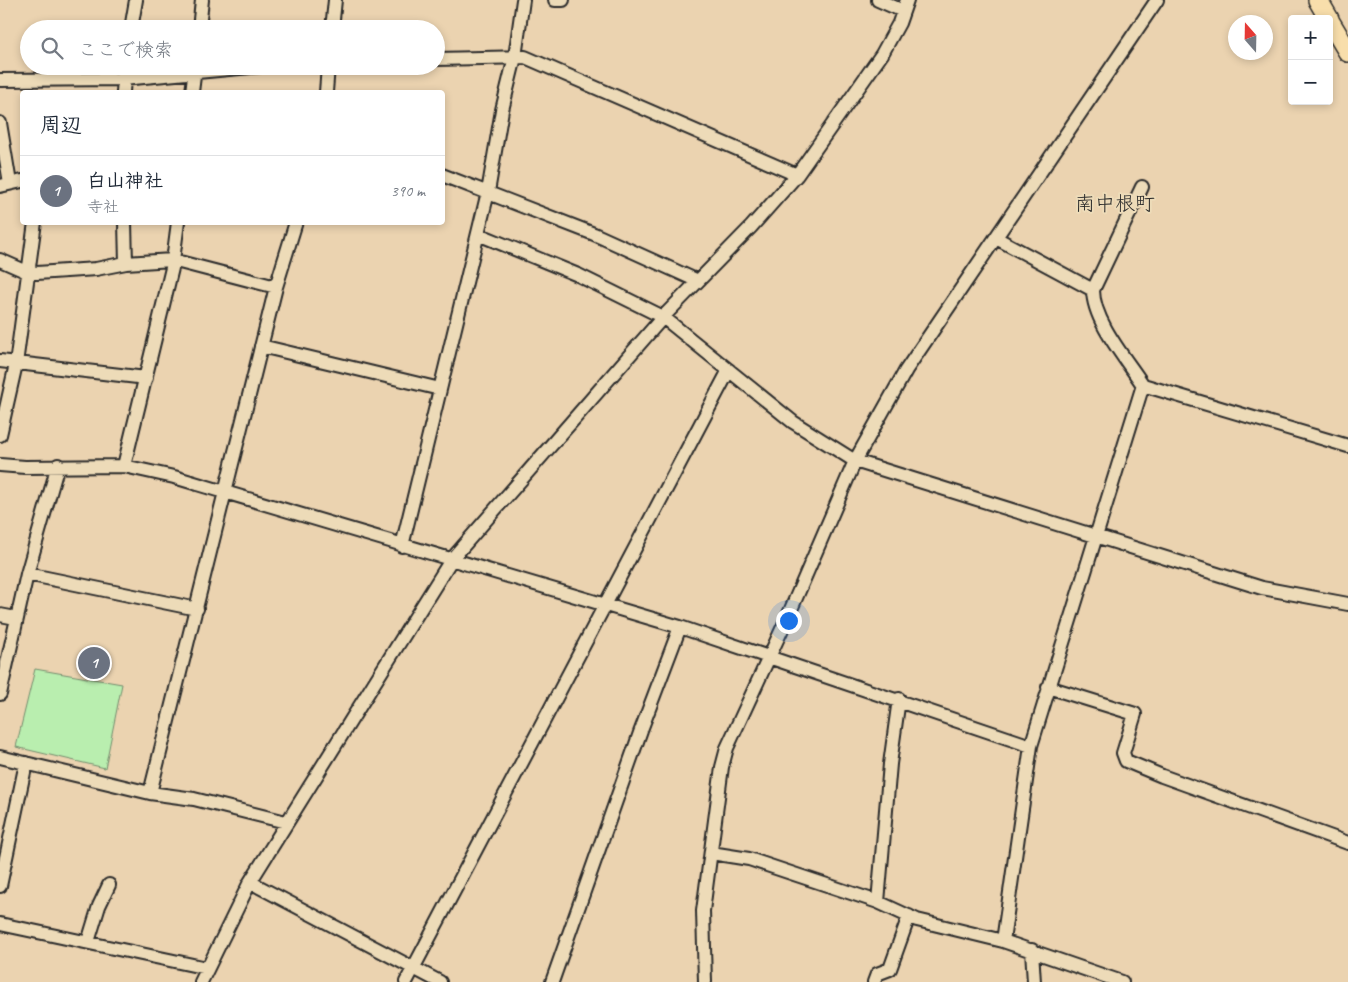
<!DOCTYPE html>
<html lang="ja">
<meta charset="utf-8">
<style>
:root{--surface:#fff;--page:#f2f2f3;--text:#1f2937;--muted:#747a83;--line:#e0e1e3;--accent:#ea580c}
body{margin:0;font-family:Caveat,"Klee One",sans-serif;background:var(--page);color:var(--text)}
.controls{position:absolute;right:15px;top:15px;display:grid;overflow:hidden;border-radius:5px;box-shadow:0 2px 8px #0003}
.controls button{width:45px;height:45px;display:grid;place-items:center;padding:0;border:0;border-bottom:1px solid var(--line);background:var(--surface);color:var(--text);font:25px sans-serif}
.compass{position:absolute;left:1228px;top:15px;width:45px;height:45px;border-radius:50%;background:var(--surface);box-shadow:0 2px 8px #0003;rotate:340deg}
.you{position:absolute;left:788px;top:620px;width:18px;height:18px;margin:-12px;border:4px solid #fff;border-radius:50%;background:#1a73e8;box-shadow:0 0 0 8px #1a73e833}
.badge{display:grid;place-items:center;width:32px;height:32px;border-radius:50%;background:var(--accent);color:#fff;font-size:16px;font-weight:700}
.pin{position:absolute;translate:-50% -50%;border:2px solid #fff;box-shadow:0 1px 5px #0006}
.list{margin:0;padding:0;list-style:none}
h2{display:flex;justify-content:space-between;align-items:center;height:65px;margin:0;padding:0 20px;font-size:21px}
h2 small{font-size:16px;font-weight:400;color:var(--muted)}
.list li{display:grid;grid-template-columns:32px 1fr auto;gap:15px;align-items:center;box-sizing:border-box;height:70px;padding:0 20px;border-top:1px solid var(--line)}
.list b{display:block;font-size:19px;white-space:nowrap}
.list p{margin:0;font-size:16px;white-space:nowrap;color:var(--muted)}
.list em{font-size:16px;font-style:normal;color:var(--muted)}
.icon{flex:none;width:28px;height:28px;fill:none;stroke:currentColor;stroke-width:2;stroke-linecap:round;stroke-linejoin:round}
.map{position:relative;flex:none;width:1348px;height:982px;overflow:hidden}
.search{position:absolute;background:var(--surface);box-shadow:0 2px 8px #0003;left:20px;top:20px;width:425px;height:55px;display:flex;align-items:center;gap:12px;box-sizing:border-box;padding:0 18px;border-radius:28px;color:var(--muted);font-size:19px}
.panel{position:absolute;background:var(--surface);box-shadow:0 2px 8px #0003;left:20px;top:90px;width:425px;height:135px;border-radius:5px}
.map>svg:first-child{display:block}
.green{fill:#b9eeaf;stroke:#728c6d}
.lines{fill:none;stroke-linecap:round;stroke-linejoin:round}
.street-casing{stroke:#2b2b2b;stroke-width:16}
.primary-casing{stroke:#2b2b2b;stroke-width:22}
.street{stroke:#eddbb8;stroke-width:12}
.primary{stroke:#f8deab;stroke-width:19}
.labels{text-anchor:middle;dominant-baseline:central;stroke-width:4;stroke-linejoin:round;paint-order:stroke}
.quarter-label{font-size:20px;fill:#2b2b2b;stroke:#eddbb8}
</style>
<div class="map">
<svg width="1348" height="982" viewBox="0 0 1348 982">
<rect width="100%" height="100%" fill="#ebd3b0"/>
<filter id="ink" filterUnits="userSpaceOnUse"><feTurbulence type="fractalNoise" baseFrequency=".02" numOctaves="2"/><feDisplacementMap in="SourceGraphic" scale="10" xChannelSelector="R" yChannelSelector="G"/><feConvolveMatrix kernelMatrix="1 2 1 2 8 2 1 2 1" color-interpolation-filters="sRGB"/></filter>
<g filter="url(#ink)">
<path class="green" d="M35,669L122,684L105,768L16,747Z"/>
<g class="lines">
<defs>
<path id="street" d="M555,0H563
M878,0L903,11
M131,29L136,0
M199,29L202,0
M332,29L335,0
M436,59L525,57L797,175
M0,80L123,79L261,66
M123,92L125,66
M192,92L195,68
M326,92L328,66
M0,123L10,183
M442,175L594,234L698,281
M0,186L22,181
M1142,187L1093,290C1093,321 1126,359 1143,385L1348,446
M125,222L126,263
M478,234L578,275L663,317L793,422L855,461L1262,588L1348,604
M996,238L1093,290
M0,260L25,271L37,273L96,269L126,263L172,260L276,287
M261,346L440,389
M0,361L146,378
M0,435L16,364L35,222
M0,465L25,467L124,466L174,477L680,627L1031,746
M124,466L172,268L178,222
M402,546L488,192L502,110L515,57L523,0
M27,574L197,609
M0,615L16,618
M1048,687L1135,714L1123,753L1126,761L1162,776L1348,843
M0,694L27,574L58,465
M0,757L150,793L194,799L286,822
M150,793L276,287L296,222
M711,853L749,859L878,902L917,920L1003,941L1122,982
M250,882L440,982
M0,886L26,763
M878,902L890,764L899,699
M0,924L207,968
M1003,941L1031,746L1143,385
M88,942L99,906L109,885
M1032,950L1034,982
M201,982L250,882L451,560L663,317L751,227L797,175L882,54L899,23L907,0
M406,982L729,370
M552,982L641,730L680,627
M705,982L703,911L722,767L727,748L789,614L855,461L906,370L1157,0
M874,982L877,974L890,969L909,916"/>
<path id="primary" d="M1318,0L1329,19
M1329,20L1348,52"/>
</defs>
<use href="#street" class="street-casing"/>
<use href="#primary" class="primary-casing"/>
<use href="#street" class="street"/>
<use href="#primary" class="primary"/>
</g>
</g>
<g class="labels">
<g class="quarter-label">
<text x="1115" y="203">南中根町</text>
</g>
</g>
</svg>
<div class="controls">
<button>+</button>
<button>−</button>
</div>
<svg class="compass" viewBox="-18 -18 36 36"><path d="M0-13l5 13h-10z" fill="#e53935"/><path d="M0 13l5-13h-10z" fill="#747a83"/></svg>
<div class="you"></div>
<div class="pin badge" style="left:94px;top:663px;background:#6b7280">1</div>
<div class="search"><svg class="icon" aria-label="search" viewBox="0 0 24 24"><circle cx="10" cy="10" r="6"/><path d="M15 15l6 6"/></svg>ここで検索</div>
<section class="panel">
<h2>周辺<small></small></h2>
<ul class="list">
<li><span class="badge" style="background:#6b7280">1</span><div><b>白山神社</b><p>寺社</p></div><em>390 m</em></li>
</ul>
</section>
</div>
